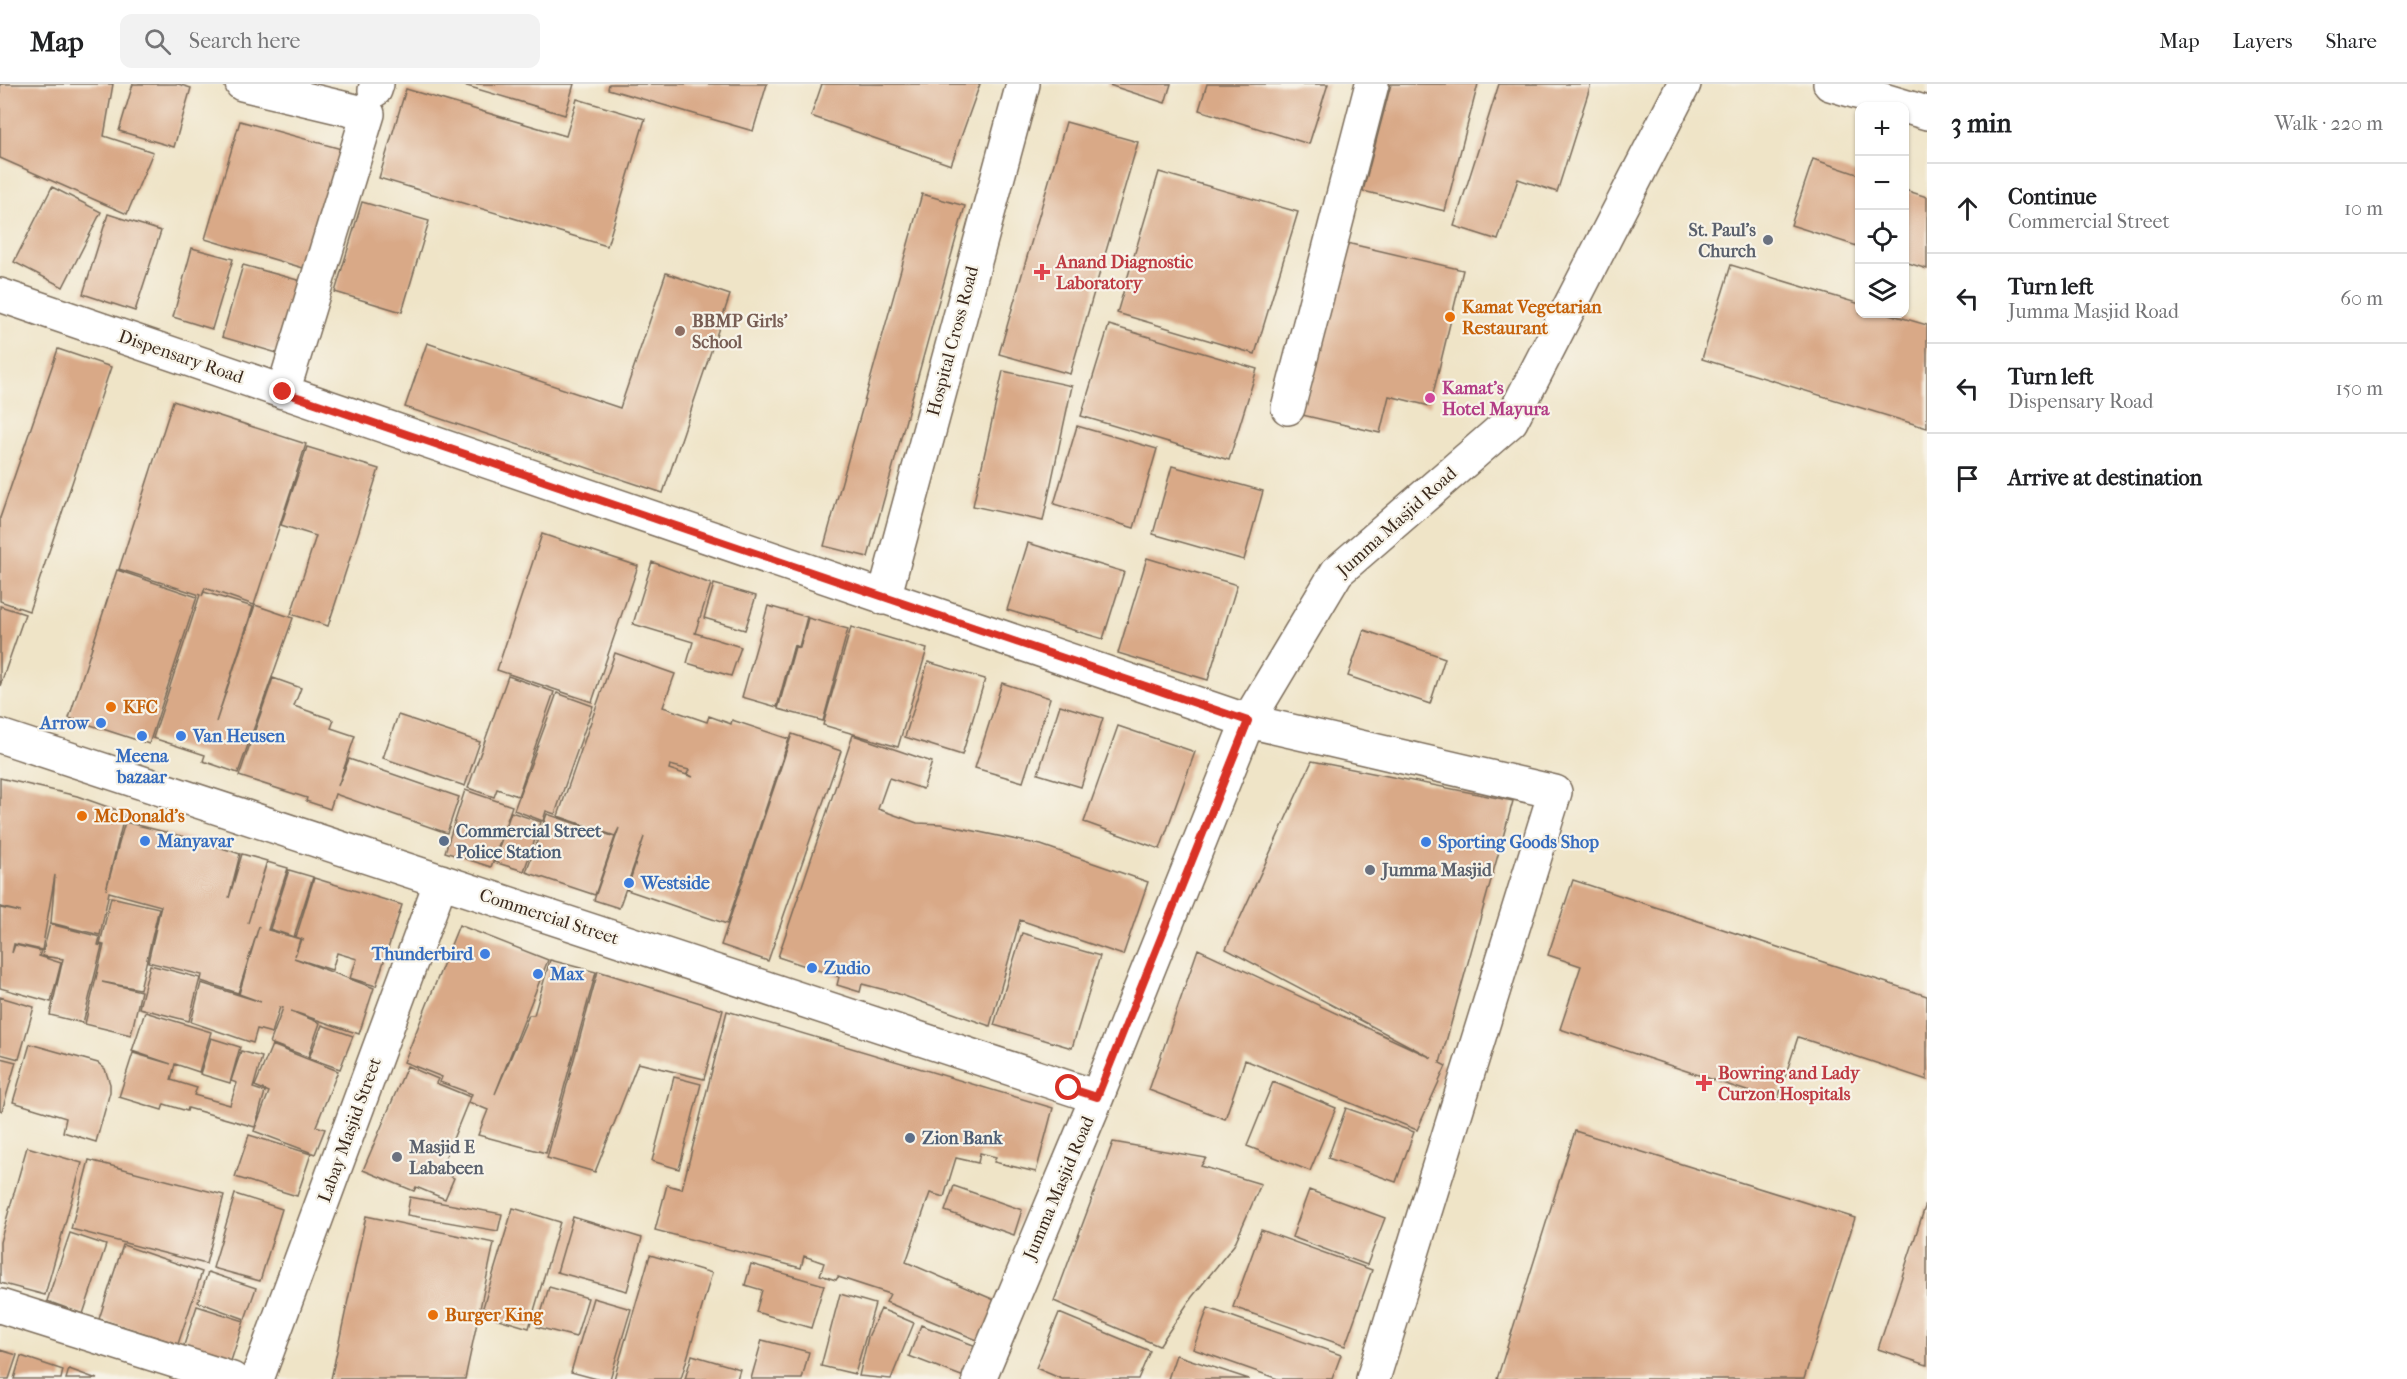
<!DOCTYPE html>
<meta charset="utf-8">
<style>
:root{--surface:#fff;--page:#f2f2f2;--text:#202124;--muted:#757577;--line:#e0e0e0}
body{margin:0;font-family:"IM FELL French Canon",serif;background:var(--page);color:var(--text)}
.controls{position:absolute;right:18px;top:18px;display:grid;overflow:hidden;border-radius:12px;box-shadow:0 2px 4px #0004}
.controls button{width:54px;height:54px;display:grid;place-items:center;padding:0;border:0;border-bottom:2px solid var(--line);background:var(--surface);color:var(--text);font:30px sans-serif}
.stop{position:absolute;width:18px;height:18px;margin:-14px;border:4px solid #d93025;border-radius:50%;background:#fff}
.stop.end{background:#d93025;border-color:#fff;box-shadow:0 2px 6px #0008}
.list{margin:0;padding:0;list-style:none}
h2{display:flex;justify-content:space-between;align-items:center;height:78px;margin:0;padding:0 24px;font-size:26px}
h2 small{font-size:20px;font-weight:400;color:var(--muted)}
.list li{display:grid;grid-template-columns:39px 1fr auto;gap:18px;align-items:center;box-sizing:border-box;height:90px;padding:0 24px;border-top:2px solid var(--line)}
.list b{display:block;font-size:22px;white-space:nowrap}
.list p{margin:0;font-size:20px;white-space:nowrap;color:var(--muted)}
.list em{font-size:20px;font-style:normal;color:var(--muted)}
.icon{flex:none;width:33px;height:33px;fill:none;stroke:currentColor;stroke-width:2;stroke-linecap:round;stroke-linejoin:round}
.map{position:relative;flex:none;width:1927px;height:1295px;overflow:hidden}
header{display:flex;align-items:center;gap:36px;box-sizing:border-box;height:84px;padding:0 30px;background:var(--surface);border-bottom:2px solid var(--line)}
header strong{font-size:28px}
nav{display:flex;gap:33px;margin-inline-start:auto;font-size:21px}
.search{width:420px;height:54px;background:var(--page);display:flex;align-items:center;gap:15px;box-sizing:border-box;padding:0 21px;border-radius:12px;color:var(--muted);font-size:22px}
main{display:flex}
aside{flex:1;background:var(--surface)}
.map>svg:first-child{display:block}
.building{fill:#d9a987;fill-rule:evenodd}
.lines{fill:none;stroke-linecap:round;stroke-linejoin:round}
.minor-casing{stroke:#7a6b59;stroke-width:36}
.minor{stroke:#fff;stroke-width:33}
.route{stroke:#d93025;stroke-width:8}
.worship-dot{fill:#6b7280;stroke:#f7f3e8;stroke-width:2}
.health-dot{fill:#e0444e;stroke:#f7f3e8;stroke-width:2}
.food-dot{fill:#e8710a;stroke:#f7f3e8;stroke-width:2}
.education-dot{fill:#8d6e63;stroke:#f7f3e8;stroke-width:2}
.hotel-dot{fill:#d1479c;stroke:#f7f3e8;stroke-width:2}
.shop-dot{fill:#3f7fe0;stroke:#f7f3e8;stroke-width:2}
.service-dot{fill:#5c6f8a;stroke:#f7f3e8;stroke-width:2}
.labels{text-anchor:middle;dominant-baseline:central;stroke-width:4.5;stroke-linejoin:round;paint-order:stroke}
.worship-label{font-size:18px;font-weight:bold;fill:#5b616d;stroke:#f7f3e8;text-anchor:start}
.health-label{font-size:18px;font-weight:bold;fill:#be3a42;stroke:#f7f3e8;text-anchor:start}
.food-label{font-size:18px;font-weight:bold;fill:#c56008;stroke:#f7f3e8;text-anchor:start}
.education-label{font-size:18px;font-weight:bold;fill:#785e54;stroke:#f7f3e8;text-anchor:start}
.street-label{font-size:18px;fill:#3b2a1e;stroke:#f7f3e8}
.hotel-label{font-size:18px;font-weight:bold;fill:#b23c85;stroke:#f7f3e8;text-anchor:start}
.shop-label{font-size:18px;font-weight:bold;fill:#366cbe;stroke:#f7f3e8;text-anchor:start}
.service-label{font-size:18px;font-weight:bold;fill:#4e5e75;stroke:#f7f3e8;text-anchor:start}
</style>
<header>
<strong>Map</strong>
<div class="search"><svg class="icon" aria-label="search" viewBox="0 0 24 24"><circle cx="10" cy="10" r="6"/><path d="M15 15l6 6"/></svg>Search here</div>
<nav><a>Map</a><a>Layers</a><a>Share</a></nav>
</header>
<main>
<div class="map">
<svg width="1927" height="1295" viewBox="0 0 1927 1295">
<rect width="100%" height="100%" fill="#f7f3e8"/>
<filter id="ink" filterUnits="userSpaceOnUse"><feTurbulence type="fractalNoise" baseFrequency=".0167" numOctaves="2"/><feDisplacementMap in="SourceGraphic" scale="12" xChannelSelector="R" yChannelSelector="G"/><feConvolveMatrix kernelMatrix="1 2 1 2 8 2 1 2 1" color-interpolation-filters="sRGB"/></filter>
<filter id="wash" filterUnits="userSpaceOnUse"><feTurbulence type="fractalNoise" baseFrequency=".008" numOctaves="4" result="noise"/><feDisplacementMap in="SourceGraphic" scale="24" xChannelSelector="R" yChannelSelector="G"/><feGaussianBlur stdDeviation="1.35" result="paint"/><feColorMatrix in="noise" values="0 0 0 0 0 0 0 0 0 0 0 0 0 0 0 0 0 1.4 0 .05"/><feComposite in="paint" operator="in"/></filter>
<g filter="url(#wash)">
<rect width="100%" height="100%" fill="#efe4c7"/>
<g id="blocks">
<path class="building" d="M0,0H113L104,52L153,68L127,130L0,74Z
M133,0H178L191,4L174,63L119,47Z
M460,0H574L565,31Z
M609,0H767L753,47L608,5Z
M822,0H980L951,81L811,32Z
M1106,0H1171L1165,19Z
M1207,0H1328L1309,60L1199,26Z
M1391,0H1478L1445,127L1363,107Z
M1499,0H1591L1557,108L1518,95L1498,156L1454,142Z
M406,5L566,52L577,15L645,35L607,162L379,94Z
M240,37L345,66L310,186L205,155Z
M1066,38L1138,58L1070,290L999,270Z
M1813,75L1860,91V163L1791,141Z
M1159,88L1298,128L1255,270L1117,229Z
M52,103L101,128L63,203L14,178Z
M1905,106L1927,113V185L1905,178Z
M922,110L965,122L868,473L824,462Z
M362,118L429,137L402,228L335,208Z
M108,130L161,147L135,227L83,210Z
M1338,157L1463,186L1430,322L1389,312L1380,349L1298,330Z
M192,164L233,175L212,245L173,233Z
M243,181L312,200L291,273L222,253Z
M1731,181L1860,220V230H1889L1927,241V344L1702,275Z
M666,189L730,211L663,409L405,323L427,259L620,324Z
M1109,241L1257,285L1229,376L1081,332Z
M58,265L111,283L29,527L0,517V434Z
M1003,287L1072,302L1043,437L973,422Z
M173,317L306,360L254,521L205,504L202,512L204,508L253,523L216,638L255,521L293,534L238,689L203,677L205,671L153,654L200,511L119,485Z
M1077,342L1157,365L1134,444L1054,420Z
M307,363L379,385L328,542L291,530L316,452L281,441Z
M1172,382L1263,407L1244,476L1153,450Z
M542,450L638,482L592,618L497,586Z
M1028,459L1124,488L1103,555L1007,526Z
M1147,474L1237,501L1208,596L1118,569Z
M652,478L711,500L695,549L741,563L731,592L687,579L693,558L633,540Z
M117,486L197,513L149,660L69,634Z
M714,500L756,512L745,546L704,534Z
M0,522L25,530L0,602Z
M768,522L807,533L799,563L794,561L777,623L742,613Z
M808,534L848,545L823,637L778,625L795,563L800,564Z
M851,543L927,565L898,663L823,641Z
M1364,546L1445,574L1430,620L1348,592Z
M615,569L675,590L663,623L707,638L709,632L731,640L732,636L789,655L727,840L627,806L644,753L619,824L594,816L619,744L615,752L558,732ZM670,681L689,686L687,690L693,693L669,685Z
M928,578L985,595L962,671L905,653Z
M508,592L554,608L518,712L497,705L494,713L468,704Z
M273,594L301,604L294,622L334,636L331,644L355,652L338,702L349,675L459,713L447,749L335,710L330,725L306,717L307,714L239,692Z
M1002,599L1050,614L1023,698L975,684Z
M557,609L593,622L555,730L546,727L543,737L514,726Z
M1060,621L1103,634L1081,703L1038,690Z
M398,631L480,658L465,702L383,674Z
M1118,642L1195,668L1160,765L1084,738Z
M792,650L841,667L768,877L721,861Z
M853,651L932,678L923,705L889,694L878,725L917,739L941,740L1041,761L1148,798L1123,871L1020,836L990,942L893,908L862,900L860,908L837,901L839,893L778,873Z
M1312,677L1513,717L1440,979L1446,982L1417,1046L1245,976L1225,1035L1149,1006L1198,865L1432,974L1226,865Z
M0,694L77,712L125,729L106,806L125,738L201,757L240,770L229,814L242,770L267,777L248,839L267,778L288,784L268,846L300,855L295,872L301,855L304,856L296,853L314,794L402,821L376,902L350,894L357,875L337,869L332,886L294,874L374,904L359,950L291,927L320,939L308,973L270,959L283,924L280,923L272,949L257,945L253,959L191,938L201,899L261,918L239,910L259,842L238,909L201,897L202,891L148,878L161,822L109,808L100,851L51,839L55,791L42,866L14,860L12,869L15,861L41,867L39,872L61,879L51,918L0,904V824L21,828L0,823Z
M465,706L512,722L491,783L445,768Z
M511,728L541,738L524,787L494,778Z
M547,730L615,753L595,811L526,788Z
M289,786L313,793L294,853L270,845Z
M1573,796L1927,912V996L1798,953L1777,1017L1560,945L1581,882L1548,871Z
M111,813L159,824L140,905L102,898L141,907L131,951L85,940L104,861L100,860Z
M50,840L100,853L98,861L102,862L83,939L50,931L63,875L42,872Z
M459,841L548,876L495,1010L529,931H534L550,876L596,888L546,1069L478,1051L488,1026L469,1018L472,1010L440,998L442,993L404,978Z
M1022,849L1100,872L1072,964L994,941Z
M150,881L200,894L189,937L139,924Z
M598,887L723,926L704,995L638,979L595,1088L547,1074Z
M0,913L34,923L19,975L0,970Z
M727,927L1053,1024L1036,1088L994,1078L996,1073L980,1069L978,1079L956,1074L944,1113L930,1109L906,1178L999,1218L982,1258L886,1218L890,1210L838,1193L836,1196L820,1191L824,1179L804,1172L801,1184L655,1146L667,1101L682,1105Z
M145,928L211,948L199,988L175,980L171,996L197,1004L194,1011L230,1021L237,999L231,997L241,967L262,973L253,1004L265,1008L255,1043L188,1024L187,1027L164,1020L162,1026L119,1013L133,969L171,980L132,967Z
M322,941L353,952L340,985L309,974Z
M211,954L240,963L230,999L200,990Z
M30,960L98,979L105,985L110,1000V1008L96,1058L63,1048L66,1034L13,1018Z
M272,961L338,987L316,1042L325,1045L315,1070L254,1047L269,1008L255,1002Z
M0,974L16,978L2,1027L0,1026Z
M407,982L438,995L436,999L470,1013L440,1087L454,1094L445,1115L416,1103L414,1107L363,1086Z
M674,993L701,1000L679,1085L652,1077Z
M1273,998L1336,1024L1310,1087L1247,1062Z
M1346,1024L1414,1048L1396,1098L1328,1074Z
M1575,1047L1855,1134L1804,1295H1497Z
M249,1051L311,1070L297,1112L235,1093Z
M1113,1058L1206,1074L1201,1082L1261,1100L1234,1161L1192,1213L1159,1262L1054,1217Z
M27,1063L82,1079L45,1211L0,1199V1158Z
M89,1076L224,1111L206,1180L71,1145Z
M954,1102L1022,1126L1014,1151L945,1127Z
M1309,1106L1385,1134L1367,1181L1292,1153Z
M235,1110L282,1125L260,1197L213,1184Z
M410,1113L502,1130L498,1147L407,1131Z
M1927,1117V1281L1878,1265Z
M513,1124L560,1138L529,1244L481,1230Z
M366,1132L494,1159L465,1295H331Z
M573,1133L642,1154L627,1207L557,1188Z
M1261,1146L1372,1186L1345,1262L1233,1223Z
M70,1149L106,1161L83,1230L47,1217Z
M123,1161L202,1188L178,1260L99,1235Z
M650,1171L712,1189L681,1295H614Z
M751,1180L824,1201L811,1244L756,1228L762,1206L745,1201Z
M208,1188L256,1204L245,1235L198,1218Z
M549,1203L588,1214L576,1253L537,1243Z
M840,1210L875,1220L855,1290L821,1282Z
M593,1214L631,1225L610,1295H597L571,1288Z
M197,1222L244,1237L230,1280L183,1264Z
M1208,1224L1341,1271L1332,1295H1278L1193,1265Z
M881,1225L914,1239L891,1295L859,1292L868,1253Z
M1059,1229L1150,1267L1138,1295H1062L1036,1284Z
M921,1241L976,1262L964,1293L909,1272Z
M762,1256L809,1268L802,1295H751Z
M0,1266L17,1271L9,1295H0Z
M692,1271L740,1285L737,1295H685Z
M1176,1271L1249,1295H1168Z
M21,1272L63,1286L61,1295H14Z
M69,1285L97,1295H66Z"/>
</g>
</g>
<g filter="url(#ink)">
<use href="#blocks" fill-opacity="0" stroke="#7a6b59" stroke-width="1.5"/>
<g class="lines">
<defs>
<path id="minor" d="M242,0L368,30L283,308
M1830,0L1927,29
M375,6L377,0
M0,211L1248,637L1555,708L1373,1295
M1288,324L1372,0
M884,514L1023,0
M0,652L1097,1013
M0,1222L232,1295
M257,1295L441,797
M979,1295L1097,1013L1248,637L1337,488L1511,337L1684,0"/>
</defs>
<use href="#minor" class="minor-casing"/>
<use href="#minor" class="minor"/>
</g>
</g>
<g class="lines" filter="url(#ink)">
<path class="route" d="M283,308L1248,637L1097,1013L1069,1004"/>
</g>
<g class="worship-dot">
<circle cx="1768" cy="156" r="6"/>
<circle cx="1370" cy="786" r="6"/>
<circle cx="397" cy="1073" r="6"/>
</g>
<g class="health-dot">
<path d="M1039 179h6v6h6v6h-6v6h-6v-6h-6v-6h6z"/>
<path d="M1701 990h6v6h6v6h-6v6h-6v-6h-6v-6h6z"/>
</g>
<g class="food-dot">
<circle cx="1450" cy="233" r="6"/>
<circle cx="111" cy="623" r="6"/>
<circle cx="82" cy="732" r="6"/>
<circle cx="433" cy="1231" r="6"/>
</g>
<circle class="education-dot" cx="680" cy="247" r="6"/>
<circle class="hotel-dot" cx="1430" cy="314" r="6"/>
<g class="shop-dot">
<circle cx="101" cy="639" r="6"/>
<circle cx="142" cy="652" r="6"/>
<circle cx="181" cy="652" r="6"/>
<circle cx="145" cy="757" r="6"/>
<circle cx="1426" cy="758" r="6"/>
<circle cx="629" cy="799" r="6"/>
<circle cx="485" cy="870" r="6"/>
<circle cx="812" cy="884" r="6"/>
<circle cx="538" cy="890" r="6"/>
</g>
<g class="service-dot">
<circle cx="444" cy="757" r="6"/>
<circle cx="910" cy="1054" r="6"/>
</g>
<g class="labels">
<g class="worship-label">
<text x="1756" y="146" text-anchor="end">St. Paul's<tspan x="1756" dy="21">Church</tspan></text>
<text x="1382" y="786">Jumma Masjid</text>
<text x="409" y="1063">Masjid E<tspan x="409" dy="21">Lababeen</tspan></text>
</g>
<g class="health-label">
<text x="1056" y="178">Anand Diagnostic<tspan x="1056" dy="21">Laboratory</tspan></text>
<text x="1718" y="989">Bowring and Lady<tspan x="1718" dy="21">Curzon Hospitals</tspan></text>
</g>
<g class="food-label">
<text x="1462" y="223">Kamat Vegetarian<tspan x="1462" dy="21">Restaurant</tspan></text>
<text x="123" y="623">KFC</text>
<text x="94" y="732">McDonald's</text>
<text x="445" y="1231">Burger King</text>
</g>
<g class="education-label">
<text x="692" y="237">BBMP Girls'<tspan x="692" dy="21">School</tspan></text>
</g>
<g class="street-label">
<text transform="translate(953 257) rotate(-75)">Hospital Cross Road</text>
<text transform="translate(181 273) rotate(19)">Dispensary Road</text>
<text transform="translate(1397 438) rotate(-42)">Jumma Masjid Road</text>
<text transform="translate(549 833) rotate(18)">Commercial Street</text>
<text transform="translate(350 1046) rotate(-70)">Labay Masjid Street</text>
<text transform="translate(1059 1104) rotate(-67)">Jumma Masjid Road</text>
</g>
<g class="hotel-label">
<text x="1442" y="304">Kamat’s<tspan x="1442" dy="21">Hotel Mayura</tspan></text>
</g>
<g class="shop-label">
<text x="89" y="639" text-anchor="end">Arrow</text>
<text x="193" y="652">Van Heusen</text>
<text x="142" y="672" text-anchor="middle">Meena<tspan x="142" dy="21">bazaar</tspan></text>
<text x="157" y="757">Manyavar</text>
<text x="1438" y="758">Sporting Goods Shop</text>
<text x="641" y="799">Westside</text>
<text x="473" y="870" text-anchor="end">Thunderbird</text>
<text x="824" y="884">Zudio</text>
<text x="550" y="890">Max</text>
</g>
<g class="service-label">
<text x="456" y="747">Commercial Street<tspan x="456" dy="21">Police Station</tspan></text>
<text x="922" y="1054">Zion Bank</text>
</g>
</g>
</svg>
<div class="controls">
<button>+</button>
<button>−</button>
<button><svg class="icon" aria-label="locate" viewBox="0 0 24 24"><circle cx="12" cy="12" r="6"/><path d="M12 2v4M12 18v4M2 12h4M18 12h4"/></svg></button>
<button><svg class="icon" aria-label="layers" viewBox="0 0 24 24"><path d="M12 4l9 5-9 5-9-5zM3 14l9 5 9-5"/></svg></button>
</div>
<div class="stop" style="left:1069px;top:1004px"></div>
<div class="stop end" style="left:283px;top:308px"></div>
</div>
<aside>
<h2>3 min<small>Walk · 220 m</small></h2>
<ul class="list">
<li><svg class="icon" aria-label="ahead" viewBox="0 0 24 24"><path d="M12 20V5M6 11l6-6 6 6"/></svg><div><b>Continue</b><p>Commercial Street</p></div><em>10 m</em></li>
<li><svg class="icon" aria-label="left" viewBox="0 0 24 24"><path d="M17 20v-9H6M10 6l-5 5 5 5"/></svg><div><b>Turn left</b><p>Jumma Masjid Road</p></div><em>60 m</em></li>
<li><svg class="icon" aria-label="left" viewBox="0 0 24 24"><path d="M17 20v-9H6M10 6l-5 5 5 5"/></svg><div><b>Turn left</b><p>Dispensary Road</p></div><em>150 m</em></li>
<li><svg class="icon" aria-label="arrive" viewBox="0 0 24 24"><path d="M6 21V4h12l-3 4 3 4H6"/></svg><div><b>Arrive at destination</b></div></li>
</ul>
</aside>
</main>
